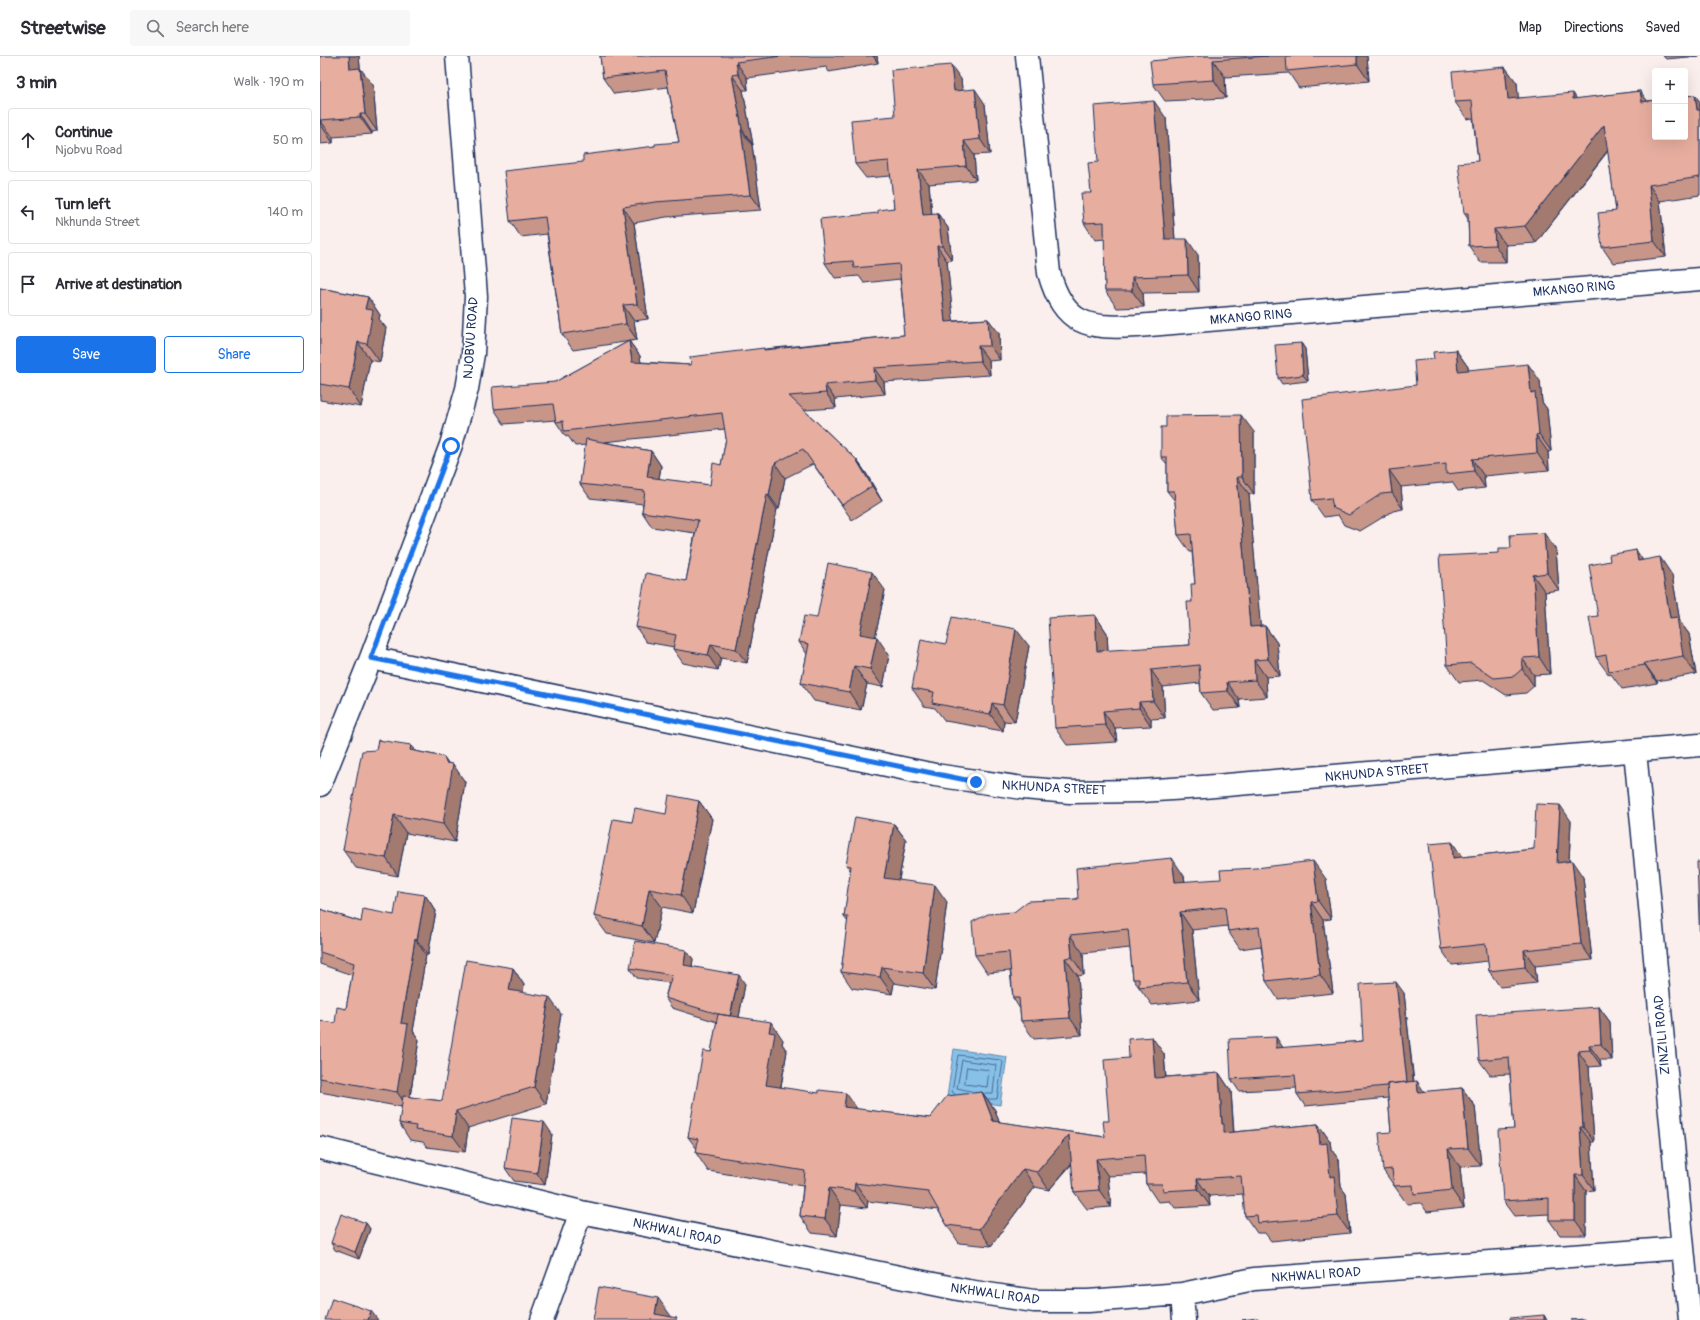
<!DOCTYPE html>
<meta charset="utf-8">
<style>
:root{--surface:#fff;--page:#f7f7f7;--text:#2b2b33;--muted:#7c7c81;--line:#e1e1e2;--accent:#1a73e8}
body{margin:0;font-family:Pangolin,sans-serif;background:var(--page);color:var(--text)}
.controls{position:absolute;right:12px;top:12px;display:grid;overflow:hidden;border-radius:4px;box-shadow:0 4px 16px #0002}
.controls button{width:36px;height:36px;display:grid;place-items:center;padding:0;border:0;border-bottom:1px solid var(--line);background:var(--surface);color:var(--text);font:20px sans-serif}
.stop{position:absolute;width:12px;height:12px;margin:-9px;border:3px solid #1a73e8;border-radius:50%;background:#fff}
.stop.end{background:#1a73e8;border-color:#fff;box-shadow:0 1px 4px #0008}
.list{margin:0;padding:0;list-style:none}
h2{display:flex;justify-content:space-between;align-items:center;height:52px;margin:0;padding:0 16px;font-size:17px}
h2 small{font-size:13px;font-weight:400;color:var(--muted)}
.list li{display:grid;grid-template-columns:26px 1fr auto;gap:12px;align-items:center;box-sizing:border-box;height:64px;margin:0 8px 8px;padding:0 8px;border:1px solid var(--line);border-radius:4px}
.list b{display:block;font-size:15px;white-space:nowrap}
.list p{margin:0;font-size:13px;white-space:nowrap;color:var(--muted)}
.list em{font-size:13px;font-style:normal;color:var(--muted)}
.actions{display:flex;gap:8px;padding:12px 16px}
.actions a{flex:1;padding:9px 0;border:1px solid var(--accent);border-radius:4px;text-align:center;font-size:14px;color:var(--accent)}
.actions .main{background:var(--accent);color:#fff}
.icon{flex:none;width:22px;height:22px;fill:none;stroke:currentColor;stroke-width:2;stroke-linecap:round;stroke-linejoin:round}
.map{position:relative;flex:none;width:1380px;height:1264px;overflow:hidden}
header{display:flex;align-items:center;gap:24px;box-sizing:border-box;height:56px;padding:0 20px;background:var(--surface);border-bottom:1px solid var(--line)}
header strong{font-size:19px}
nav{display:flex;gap:22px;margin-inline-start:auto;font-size:14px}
.search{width:280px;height:36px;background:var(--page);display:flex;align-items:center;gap:10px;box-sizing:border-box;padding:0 14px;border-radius:4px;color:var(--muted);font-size:15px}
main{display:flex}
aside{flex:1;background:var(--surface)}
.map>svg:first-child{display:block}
.water{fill:#88c1e7;stroke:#5c87b0}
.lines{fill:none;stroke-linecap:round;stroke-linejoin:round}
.shore{stroke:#476995;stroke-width:1}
.street-casing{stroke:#1b2f5e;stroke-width:25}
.street{stroke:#fff;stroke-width:22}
.wall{fill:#c79689;stroke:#1b2f5e;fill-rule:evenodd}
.shaded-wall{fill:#a27a6f;stroke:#1b2f5e}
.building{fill:#e7ae9f;stroke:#1b2f5e}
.route{stroke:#1a73e8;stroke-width:5}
.labels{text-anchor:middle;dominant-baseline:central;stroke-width:3;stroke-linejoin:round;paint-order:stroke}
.street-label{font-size:13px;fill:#1b2f5e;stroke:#fff}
</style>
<header>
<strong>Streetwise</strong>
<div class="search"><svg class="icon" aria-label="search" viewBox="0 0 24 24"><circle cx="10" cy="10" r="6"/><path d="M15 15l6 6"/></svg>Search here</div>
<nav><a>Map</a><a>Directions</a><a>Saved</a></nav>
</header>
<main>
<aside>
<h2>3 min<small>Walk · 190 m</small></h2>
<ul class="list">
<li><svg class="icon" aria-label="ahead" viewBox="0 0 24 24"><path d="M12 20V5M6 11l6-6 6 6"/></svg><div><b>Continue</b><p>Njobvu Road</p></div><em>50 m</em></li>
<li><svg class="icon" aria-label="left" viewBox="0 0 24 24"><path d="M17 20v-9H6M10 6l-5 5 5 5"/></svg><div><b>Turn left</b><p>Nkhunda Street</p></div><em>140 m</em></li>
<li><svg class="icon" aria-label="arrive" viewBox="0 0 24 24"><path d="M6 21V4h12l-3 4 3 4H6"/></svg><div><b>Arrive at destination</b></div></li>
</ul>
<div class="actions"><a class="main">Save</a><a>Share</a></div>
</aside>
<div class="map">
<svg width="1380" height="1264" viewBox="0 0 1380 1264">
<rect width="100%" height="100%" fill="#faefec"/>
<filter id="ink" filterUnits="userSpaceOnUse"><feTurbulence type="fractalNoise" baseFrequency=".025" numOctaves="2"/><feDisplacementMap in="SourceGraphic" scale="8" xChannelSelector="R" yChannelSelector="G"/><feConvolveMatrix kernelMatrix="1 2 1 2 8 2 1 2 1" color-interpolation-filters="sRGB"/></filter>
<g filter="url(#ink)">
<path class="water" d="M634,993L687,1001L680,1049L627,1041Z"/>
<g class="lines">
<path class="shore" d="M647,1011L669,1014L667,1031L645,1028Z
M655,1036L637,1032L642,1004L676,1009L673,1037H665
M635,1038L632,1036L638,999L681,1004L683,1006L677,1043H668"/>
<defs>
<path id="street" d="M707,0L729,217C744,269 767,273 817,270L1380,223
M51,602L615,719L703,732L750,736L820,735L883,731L1380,689
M1315,695L1370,1264
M0,729L51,602L131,389L147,333L153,298L156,240L137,0
M0,1092L261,1156L648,1235L714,1245H768L862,1238L934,1223L1362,1192
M862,1238L864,1264
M222,1264L261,1156"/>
</defs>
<use href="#street" class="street-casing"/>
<use href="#street" class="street"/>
</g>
<path class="wall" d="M0,0H39L40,12L53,29L57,75L52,76V78L13,81V87L0,88Z
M280,0H557L558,7L509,16L506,11L427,22L428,34H423L433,89H432L441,154L346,161L314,167L328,263L314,265L317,284L253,294L242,278L227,178L201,181L190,165L263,106L335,90L359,86L348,31L294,38L283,22Z
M873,0H1047L1049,25L979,32L969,17L905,21L906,42L845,45L833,28L873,1Z
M1343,0H1380L1346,3Z
M1185,11L1197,27L1198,42L1257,43L1320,35L1327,45L1375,39L1380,46V139L1340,145L1346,201L1293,207L1282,191L1296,155L1288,95L1216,187L1186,189V206H1160L1149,190L1148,163L1144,157L1158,105L1153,62L1147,63L1135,46Z
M641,23L642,34L665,48L670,98L654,99L656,124L609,128L612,158H618L628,172L632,204L627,205L633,265L668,263L679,277L680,304L669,305L670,319L564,326L565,338L515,343L516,352L484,354L536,403L546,417L562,445L532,464L493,408L465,422L459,453H457L427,607L401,602L398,614L363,607L353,593L354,591L326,586L316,571L366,525L375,477L332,471L322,456L323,448L270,442L260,428L266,389L255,390L248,380L246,381L236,366V364L184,368L174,353L235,326L309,285L320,300V306L371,309L445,293L584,279L585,268L580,223L544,227L539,220L515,222L505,207L558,157L574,152L571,120L546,122L535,108L575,60ZM405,373L406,382L401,409L390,429L339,423L341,410L331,395L284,386Z
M846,62L855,183L878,199L879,236L823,237L824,251L797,252L785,235V183L775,184L764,167L778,106Z
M0,232L48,241L60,259L59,263L66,272L60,306L50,304L41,351L0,344Z
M981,287L985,293L988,325L962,328L958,322Z
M1136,294L1148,311V314L1220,325L1222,346L1227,353L1231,395L1228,396L1229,414L1164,420L1165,432L1138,435L1132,426L1081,431L1083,453L1073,455L1040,475L1024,469L1018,459L1004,461L992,444L1096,329L1114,303Z
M934,376V438H929L940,570H945L957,587L960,620L946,621L947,641L919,643L920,652L893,654L881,637L880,627L843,631L845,662L831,663V670L795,672L797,686L747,689L735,672L775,559L787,577L788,595L870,589L872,546L875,528L872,496H870L858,479L855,445L847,435V408L841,401Z
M1236,494L1239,534L1225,536L1230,618L1214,619V630L1206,637L1186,639L1163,624L1139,626L1127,609L1179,497Z
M1316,494L1322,504L1352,519L1360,566L1369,578L1376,618L1337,625V627L1302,633L1291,618L1289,619L1276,601L1278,560L1290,505Z
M565,534L555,581L569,599L563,631L547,628L541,654L494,645L481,627L487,598L479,586L497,562Z
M626,588L709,590L695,666L684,665L683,675L625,665L615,652L604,650L592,632Z
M91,689L95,695L124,701L128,707L145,726L135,786L86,777L78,820L36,812L23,794L56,694Z
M379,745L392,763L373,857L342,851L334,887L287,878L274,860L312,766L346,758Z
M1251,765L1249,806L1263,821L1272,904L1215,910L1217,927L1180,931L1169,915L1168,905L1132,909L1121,893L1132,786L1142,801L1214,793Z
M574,768L586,784L579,824L627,846L615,934L574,927L572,938L532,932L521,916L528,866L524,861L531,815L526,809Z
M864,820L865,826L1006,823L1011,863L1003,864L1013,937L958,943L946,925L941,890L920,893L908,875L907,870L872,874L879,944L832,949L813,923L810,892L763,897L764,919L758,920L762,979L714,983L701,965L700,953L693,942L690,915L667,917L655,899L694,856Z
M105,839L116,855L108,899H106L93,975L99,984L90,1041L122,1045L193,912L204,929L203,937L241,958L226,1048L148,1072L145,1096L107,1091L103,1086L90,1084L79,1067L82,1051L0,1036V965L15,967L26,953L32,919L0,908V853L41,866L74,859Z
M366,894L373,903L372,910L425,928L419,961L463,984L462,988L467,995L461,1031L537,1053L610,1062L662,1036L675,1054L679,1066L785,1081L789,1065L844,998L846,1021L899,1017L911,1035L914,1076L998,1068L1010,1085L1011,1093L1019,1104L1021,1131L1026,1138L1030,1177L951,1185L945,1177H937L925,1160L923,1138L889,1140L890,1150L855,1152L850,1145L838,1146L826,1128L825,1118L788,1120L791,1151L767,1153L754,1136L752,1108L729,1134L715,1131L671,1190L639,1187L627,1169L618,1154L548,1145L547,1152L521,1149L517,1180L492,1177L480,1160L483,1130L388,1115L376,1097L377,1093L368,1081L391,996L397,966L352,952L345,942L349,927L317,922L310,912Z
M1084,937L1094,1026L1104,1036L1142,1032L1155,1050L1161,1110L1140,1111L1144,1152L1107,1156L1101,1147L1087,1148L1063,1114L1071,1076L1068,1042L985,1050L977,1038V1032L919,1035L911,1023L963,992L1043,985Z
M1279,951L1290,966L1292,1004H1280L1281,1010L1269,1011L1274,1086H1271L1274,1134L1266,1135V1179H1240L1229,1164V1158L1194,1160L1183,1145L1194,1073L1190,1018L1170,1019L1159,1004Z
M232,1078L225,1129L194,1125L185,1112Z
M46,1167L50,1173L39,1203L15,1194L11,1187Z"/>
<path class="shaded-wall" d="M29,0H39L42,30L30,13Z
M553,0H557L558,7Z
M1037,0H1047L1049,25L1037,8Z
M893,4L905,21L906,42L894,24Z
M416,6L427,22L428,34L418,18Z
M631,9L641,23L644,50L634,35Z
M1185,11L1197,27L1200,59L1188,43Z
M40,12L53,29L57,75L45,58Z
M412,19L423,34L433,89L422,73Z
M655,33L665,48L670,98L660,83Z
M1320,35L1332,51L1322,46Z
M1253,37L1264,54L1253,43Z
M1375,39L1380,46V59L1377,54Z
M834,45L846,62L856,199L845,183Z
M40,58L52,76V78L40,61Z
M0,64L13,81V87L1,69Z
M1284,69L1295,85L1216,187L1205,170Z
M421,74L432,89L441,154L430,139Z
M644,85L654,99L656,124L646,110Z
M598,114L609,128L613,173L603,159Z
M1329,129L1340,145L1346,201L1334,185Z
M303,151L314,167L328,263L317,248Z
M618,158L628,172L632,204L622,190Z
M1174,173L1186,189V206L1175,189Z
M867,183L878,199L879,236L868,219Z
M617,190L627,205L635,280L625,266Z
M812,221L823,237L824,251L812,235Z
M48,241L60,259L59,263L66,272L60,306L47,288L45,253Z
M303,249L314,265L317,284L306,268Z
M668,263L679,277L680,304L670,290Z
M309,285L320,300L323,320L312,306Z
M38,286L50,304L41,351L29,333Z
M981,287L985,293L988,325L983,319Z
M658,290L669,305L670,319L660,305Z
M1136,294L1148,311L1150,332L1138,315Z
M1208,308L1220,325L1222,346L1227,353L1231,395L1219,378L1211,337Z
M554,312L564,326L565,338L555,324Z
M505,329L515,343L516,352L506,337Z
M921,359L934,376V438L922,421Z
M1216,379L1228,396L1229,414L1217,397Z
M331,395L341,410L337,436L327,421Z
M536,403L546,417L562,445L552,430Z
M1152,403L1164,420L1165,432L1154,415Z
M455,407L465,422L459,453L449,439Z
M1069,414L1081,431L1083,453L1072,437Z
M917,421L929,438L942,588L930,571Z
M447,438L457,453L427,607L416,593Z
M1224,477L1236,494L1239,534L1227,517Z
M1316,494L1328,512L1318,505Z
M1340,501L1352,519L1360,566L1369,578L1376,618L1363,600L1350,562Z
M552,516L565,534L552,596L540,578Z
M1213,519L1225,536L1230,618L1219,601Z
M775,559L787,577L789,613L777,595Z
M945,570L957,587L960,620L948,603Z
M696,573L709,590L695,666L683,649Z
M557,581L569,599L563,631L550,613Z
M391,588L401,602L398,614L388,599Z
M1202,602L1214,619V630L1202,613Z
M934,604L946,621L947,641L935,624Z
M1324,607L1337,625V627L1325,609Z
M534,610L547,628L541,654L529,636Z
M831,614L843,631L845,662L833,645Z
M907,626L919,643L920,652L908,635Z
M819,646L831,663V670L819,652Z
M672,647L684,665L683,675L670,658Z
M783,655L795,672L797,686L785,669Z
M91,689L103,707L90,694Z
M124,701L132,713L133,708L145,726L135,786L123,768L126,707Z
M379,745L392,763L373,857L361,839Z
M1240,749L1251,765L1248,823L1237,807Z
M74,759L86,777L78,820L66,802Z
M574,768L586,784L576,839L564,822Z
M1132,786L1143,802H1133Z
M852,802L864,820L867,844L855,826Z
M993,805L1006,823L1011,863L998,845Z
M1252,805L1263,821L1272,904L1261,888Z
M615,829L627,846L615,934L603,917Z
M329,833L342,851L334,887L322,870Z
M105,839L116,855L108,899L97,884Z
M991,846L1003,864L1013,937L1000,919Z
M860,856L872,874L879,944L867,926Z
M750,879L763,897L764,919L752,901Z
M95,883L106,899L93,975L99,984L88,1052L77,1036L81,967Z
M366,894L373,903L371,918L364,909Z
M1204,894L1215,910L1217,927L1205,911Z
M745,902L758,920L762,979L750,962Z
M562,911L574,927L572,938L560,921Z
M193,912L204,929L200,951L189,934Z
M419,919L425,928L417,972L410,962Z
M1076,926L1084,937L1095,1040L1087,1028Z
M229,941L241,958L226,1048L214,1031Z
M1279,951L1290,966L1292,1004L1281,988Z
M451,966L463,984L462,988L467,995L458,1046L446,1029L449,976Z
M832,981L844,998L847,1039L835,1022Z
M956,981L964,993L956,992Z
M1269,989L1280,1004L1281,1010L1270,994Z
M1258,995L1269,1011L1274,1086L1263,1071Z
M899,1017L911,1035L914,1083L904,1077L902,1068Z
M1097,1025L1109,1043L1098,1036Z
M1142,1032L1155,1050L1161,1110L1148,1092Z
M662,1036L675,1054L685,1083L673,1065Z
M526,1037L538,1054L524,1051Z
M136,1055L148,1072L145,1096L133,1080Z
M224,1066L232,1078L225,1129L217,1117Z
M998,1068L1010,1085L1011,1093L1019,1104L1021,1131L1026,1138L1030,1177L1018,1160L1010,1121L1000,1088Z
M1260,1071L1271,1086L1274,1134L1263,1119Z
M749,1079L761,1096L729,1134L717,1116Z
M1128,1093L1140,1111L1144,1152L1132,1134Z
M776,1103L788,1120L791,1151L779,1134Z
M703,1113L715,1131L671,1190L659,1173Z
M1255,1119L1266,1135V1179L1255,1164Z
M877,1123L889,1140L890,1150L878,1133Z
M535,1127L548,1145L547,1152L534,1135Z
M509,1132L521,1149L517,1180L505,1163Z
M46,1167L50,1173L39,1203L35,1196Z
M338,1242L351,1260L350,1264L335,1258Z
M51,1255L58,1264H48Z
M1224,1259L1227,1264H1224Z"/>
<path class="building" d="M0,0H29L30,13L40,12L45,58H40V61L0,64L1,69H0Z
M280,0H462L416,6L418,18L412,19L422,73L421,74L430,139L335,146L303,151L317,248L303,249L306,268L242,278L225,161L190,165L184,115L263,106V99L335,90V88L359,86L345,15L283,22Z
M873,0H948L893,4L894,24L833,28L830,5L873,1Z
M966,0H1037V8L967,15Z
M631,9L634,35L655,33L660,83L644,85L646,110L598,114L603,159L618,158L622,190H617L625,266L668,263L670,290H658L660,305L554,312L555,324L505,329L506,337L469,340L536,403L552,430L522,449L483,393L455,407L449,439L447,438L416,593L391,588L388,599L353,593L356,579L316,571L326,517L366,525L378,464L322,456L325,435L260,428L266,383L331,395L327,421L390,429L393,407L401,409L406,382L402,357L244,375L243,365L236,366L233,348L174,353L172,331L235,326L309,285L312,306L371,309L370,301L444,292V294L584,279L583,269L585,268L579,208L534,212L533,205L505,207L500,163L558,157V154L574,152L569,105L535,108L531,64L575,60L571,14Z
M1185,11L1188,43L1253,37V43L1320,35L1322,46L1335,44V81H1365V40L1375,39L1377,54H1380V121L1329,129L1334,185L1282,191L1278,157L1296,155L1284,69L1205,170L1174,173L1175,189L1149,190L1148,157H1144L1138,107L1158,105L1152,45L1135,46L1132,16Z
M834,45L845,183H867L868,219L812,221V235H785L784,166L764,167L761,137H771L768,107L778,106L774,50Z
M0,232L48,241L45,253L53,254L47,288L38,286L29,333L0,328Z
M981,287L983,319L958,322L955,289Z
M1136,294L1138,315L1208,308L1211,337L1215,336L1219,378L1216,379L1217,397L1152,403L1154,415L1126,418V408L1069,414L1072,437L1061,438L1029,459L1013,452L1011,442L992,444L982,343L1096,329L1094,305L1114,303L1113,296Z
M921,359L922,421H917L930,571L945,570L948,603L934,604L935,624L907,626L908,635L881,637L879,609L831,614L833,645L819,646V652L783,655L785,669L735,672L728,562L775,559L777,595L870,589L867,546H872L871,528H875L871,478L858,479L854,435H847V401H841V371H846V360Z
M1224,477L1227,517L1213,519L1219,601L1202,602V613L1194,620L1174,622L1151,607L1127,609L1119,500L1179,497V492H1191L1190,479Z
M1316,494L1318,505L1340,501L1350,562L1357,561L1363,600L1324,607L1325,609L1289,615L1286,599L1276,601L1269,561L1278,560L1269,509L1290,505L1289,499Z
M508,507L552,516L540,578L557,581L550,613L534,610L529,636L481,627L489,588L479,586L484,560L497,562Z
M632,561L696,573L683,649L672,647L670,658L612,647L614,636L592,632L601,583L626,588Z
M58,684L91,689L90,694L124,701L126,707L133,708L123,768L74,759L66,802L23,794L42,695L56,694Z
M349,739L379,745L361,839L329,833L322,870L274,860L293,763L312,766L315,752L346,758Z
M1216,748L1240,749L1237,807L1252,805L1261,888L1204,894L1205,911L1169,915L1166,888L1121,893L1109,788L1132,786L1133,802L1214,793Z
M535,761L574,768L564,822L615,829L603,917L562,911L560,921L521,916L528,861H524L531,810L526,809Z
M852,802L855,826L901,823L900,814L936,812L993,805L998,845L991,846L1000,919L946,925L939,871L908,875L905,851L860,856L867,926L819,931V923H813L808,873L750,879L752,901L745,902L750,962L701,965L699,942H693L689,896L655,899L652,866L668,858L694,856L708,845L758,843L756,812Z
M1377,806H1380V891Z
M78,835L105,839L97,884L95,883L81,967L88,968L77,1036L0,1022V965L15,967L17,951L26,953L34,907L0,896V853L41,866L43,853L74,859Z
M315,885L366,894L364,909L419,919L410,960L398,958L345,942L352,919L310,912Z
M146,904L193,912L189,934L229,941L214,1031L136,1055L133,1080L95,1074L96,1070L79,1067L83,1040L122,1045Z
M1076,926L1087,1026L1067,1028V1030L977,1038L975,1019L911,1023L909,983L956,981V992L1043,985L1040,928Z
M1279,951L1281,988L1269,989L1270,994L1258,995L1263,1071H1260L1263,1119H1255V1164H1229V1142L1183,1145L1178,1074L1194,1073L1189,1001L1159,1004L1156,959Z
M398,958L451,966L449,976L455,977L446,1029L499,1037V1034L526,1037L524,1051L610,1062L627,1040L662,1036L673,1065L785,1081L783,1065H789L784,1004L809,1002L808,983L832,981L835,1022L899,1017L902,1068H904V1077L998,1068L1000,1088L1007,1087L1010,1121L1014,1120L1018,1160L938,1167L937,1159L925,1160L921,1120L877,1123L878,1133L843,1135L842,1128H826L824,1099L776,1103L779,1134L754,1136L749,1079L717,1116L703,1113L659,1173L627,1169L608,1136L535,1127L534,1135L509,1132L505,1163L480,1160L485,1115L376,1097L378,1083L368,1081L383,995L391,996Z
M1097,1025L1098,1036L1142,1032L1148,1092L1128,1093L1132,1134L1094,1138L1093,1129L1074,1130L1072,1113L1063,1114L1059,1077L1071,1076L1067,1028Z
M192,1062L224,1066L217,1117L185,1112Z
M21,1158L46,1167L35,1196L11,1187Z
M279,1231L338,1242L335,1258L357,1262L356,1264H273Z
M12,1242L51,1255L48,1264H5Z
M1224,1259V1264H1190V1262Z
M938,1262V1264H922Z
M1264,1263V1264H1251Z"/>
</g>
<g class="lines" filter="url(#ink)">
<path class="route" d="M131,390L51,602L656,726"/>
</g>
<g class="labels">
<g class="street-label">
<text transform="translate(1254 233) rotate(-5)">MKANGO RING</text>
<text transform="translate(931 261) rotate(-5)">MKANGO RING</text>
<text transform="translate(151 282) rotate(-86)">NJOBVU ROAD</text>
<text transform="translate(1057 717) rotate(-5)">NKHUNDA STREET</text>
<text transform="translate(734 732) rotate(3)">NKHUNDA STREET</text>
<text transform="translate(1342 979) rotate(-95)">ZINZILI ROAD</text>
<text transform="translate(357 1176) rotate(12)">NKHWALI ROAD</text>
<text transform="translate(996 1219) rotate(-4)">NKHWALI ROAD</text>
<text transform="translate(675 1238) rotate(8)">NKHWALI ROAD</text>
</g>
</g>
</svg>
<div class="controls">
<button>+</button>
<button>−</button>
</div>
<div class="stop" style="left:131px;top:390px"></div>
<div class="stop end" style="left:656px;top:726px"></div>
</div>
</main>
